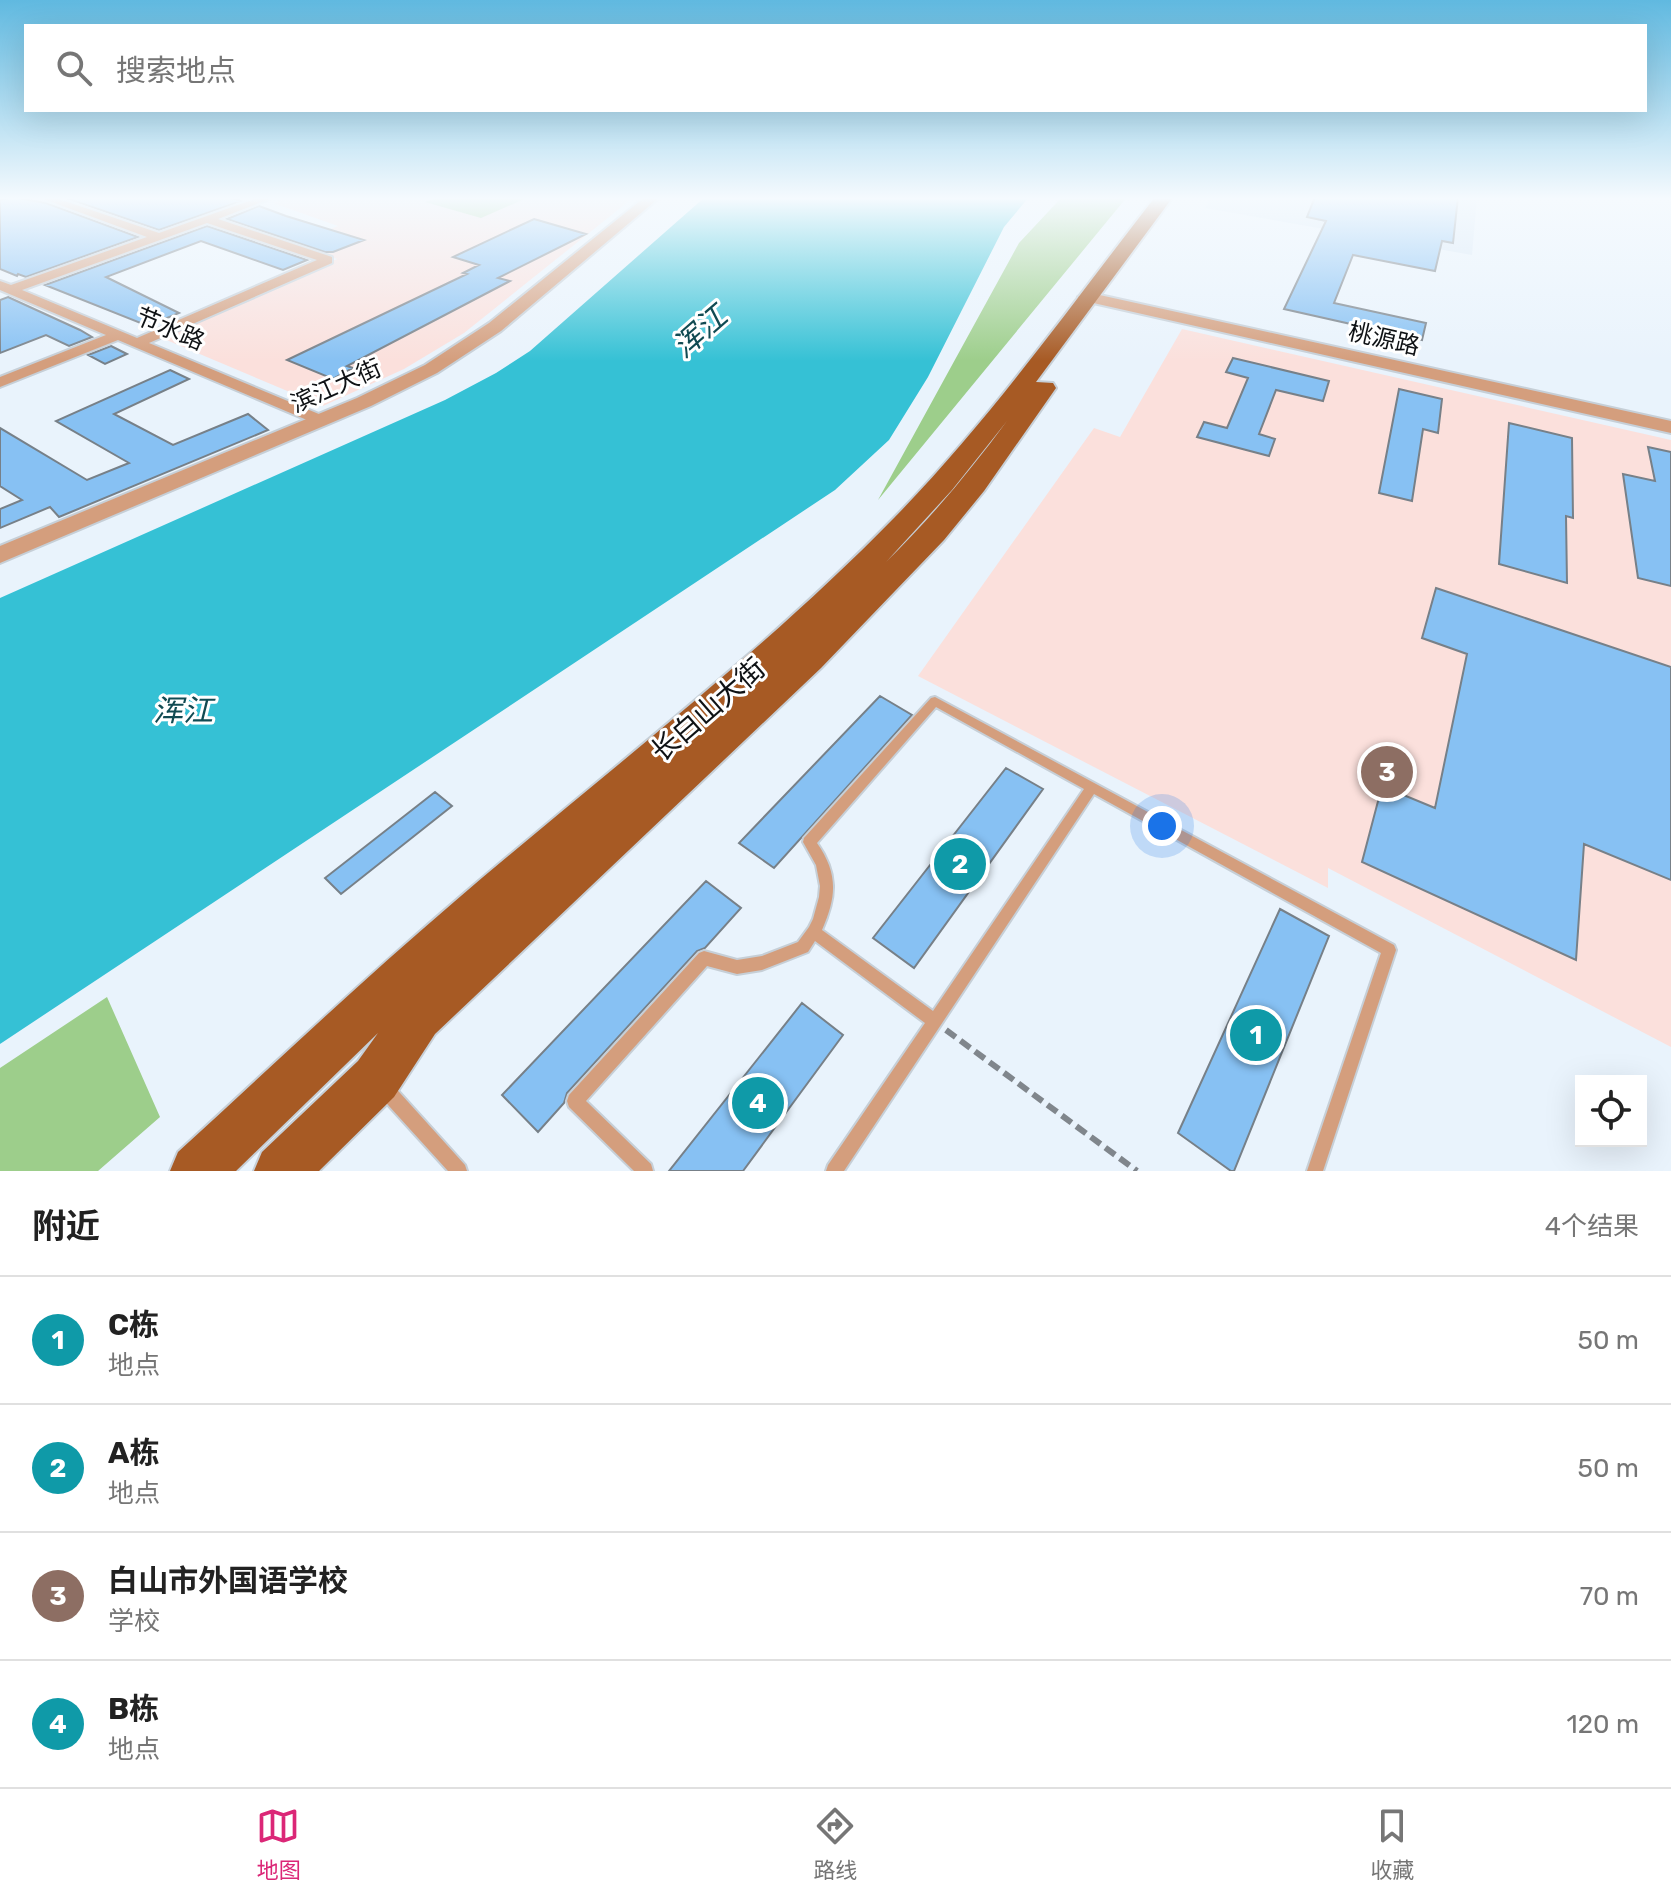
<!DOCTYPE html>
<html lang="zh">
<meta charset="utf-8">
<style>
:root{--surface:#fff;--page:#f6f6f6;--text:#222;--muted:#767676;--line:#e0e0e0;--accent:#db2777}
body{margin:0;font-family:Rubik,"Noto Sans SC",sans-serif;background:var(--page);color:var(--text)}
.controls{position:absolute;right:24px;bottom:24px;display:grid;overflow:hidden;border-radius:0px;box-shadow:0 8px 32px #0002}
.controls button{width:72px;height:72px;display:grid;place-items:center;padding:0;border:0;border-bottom:2px solid var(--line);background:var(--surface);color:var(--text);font:40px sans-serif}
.you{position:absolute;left:1162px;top:826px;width:28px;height:28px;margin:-20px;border:6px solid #fff;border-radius:50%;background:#1a73e8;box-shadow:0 0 0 12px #1a73e833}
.badge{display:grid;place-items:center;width:52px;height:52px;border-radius:50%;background:var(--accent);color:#fff;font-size:26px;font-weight:700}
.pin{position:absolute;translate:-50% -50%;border:4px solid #fff;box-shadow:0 2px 8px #0006}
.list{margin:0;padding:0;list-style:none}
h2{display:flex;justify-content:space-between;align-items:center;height:104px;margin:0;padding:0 32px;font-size:34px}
h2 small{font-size:26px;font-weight:400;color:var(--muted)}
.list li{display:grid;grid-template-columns:52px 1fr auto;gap:24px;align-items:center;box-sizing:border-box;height:128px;padding:0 32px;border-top:2px solid var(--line)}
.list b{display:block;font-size:30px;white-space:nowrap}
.list p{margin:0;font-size:26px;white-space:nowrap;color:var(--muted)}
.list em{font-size:26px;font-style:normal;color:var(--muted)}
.icon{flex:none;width:44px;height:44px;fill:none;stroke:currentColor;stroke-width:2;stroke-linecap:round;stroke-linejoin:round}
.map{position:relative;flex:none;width:1671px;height:1171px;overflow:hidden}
.search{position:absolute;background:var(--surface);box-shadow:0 8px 32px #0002;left:24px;right:24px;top:24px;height:88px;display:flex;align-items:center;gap:20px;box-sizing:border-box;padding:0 28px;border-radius:0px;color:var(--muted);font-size:30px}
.sheet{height:616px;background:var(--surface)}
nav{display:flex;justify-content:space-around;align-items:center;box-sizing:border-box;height:112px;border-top:2px solid var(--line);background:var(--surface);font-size:22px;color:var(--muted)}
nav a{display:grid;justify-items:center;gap:4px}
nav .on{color:var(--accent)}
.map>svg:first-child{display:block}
.built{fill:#d8e7f5}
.education{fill:#fbe0dc}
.green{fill:#9dce8b}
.water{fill:#35c1d5}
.building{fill:#87c1f3;stroke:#778088;stroke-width:2}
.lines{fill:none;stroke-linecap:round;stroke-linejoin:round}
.service-casing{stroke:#c6cfd7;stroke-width:4}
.minor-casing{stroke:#c6cfd7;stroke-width:4}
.tertiary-casing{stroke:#c6cfd7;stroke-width:4}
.primary-casing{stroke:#c6cfd7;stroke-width:4}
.path{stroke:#80868c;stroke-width:6;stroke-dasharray:12 6;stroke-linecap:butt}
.service{fill:#d49e7d;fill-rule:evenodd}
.minor{fill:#d49e7d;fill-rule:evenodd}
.tertiary{fill:#d49e7d;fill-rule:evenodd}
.primary{fill:#a75a24;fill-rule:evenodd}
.labels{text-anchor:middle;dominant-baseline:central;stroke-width:6;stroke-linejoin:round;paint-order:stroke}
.far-street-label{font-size:24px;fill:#0f1215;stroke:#fff}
.street-label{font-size:28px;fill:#0f1215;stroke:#fff}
.water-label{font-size:30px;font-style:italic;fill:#114b53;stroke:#fff}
</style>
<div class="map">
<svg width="1671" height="1171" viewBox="0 0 1671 1171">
<rect width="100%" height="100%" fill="#e9f3fc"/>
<path class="built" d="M1212,197H1477L1472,255L1205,208Z"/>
<path class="education" d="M290,197H634L464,333L404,369L323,406L157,336L337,259L295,243L338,226L273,203Z
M1182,329L1671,440V1047L1328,868V888L918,676L1094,428L1120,437Z"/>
<path class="green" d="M439,197H529L481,218L425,202Z
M1062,197H1127L878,500L1019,243Z
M107,997L160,1117L98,1171H0V1068Z"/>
<path class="water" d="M705,197H1029L1004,227L928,377L889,440L835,490L0,1044V598L445,400L496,373L530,351Z"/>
<path class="building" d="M12,197L46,203L138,237L26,277L18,274L17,276L0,269V200Z
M71,197H229L241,201L159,230L66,198Z
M1315,197H1458L1453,243L1442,241L1435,271L1353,255L1334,303L1426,323L1422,340L1284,309L1326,221L1307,217Z
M259,206L286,216L364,240L333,252H325L227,219Z
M534,219L586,234L498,278L510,281L347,366L353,368L333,379L287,360L467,274L463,273L479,265L453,257Z
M207,226L307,260L283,270L201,241L106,277L179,313L148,326L45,285Z
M8,297L80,330L92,337L69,346L46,335L0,353V300Z
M111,346L127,354L105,364L88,355Z
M1233,358L1329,381L1323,401L1276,390L1259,434L1275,439L1269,456L1197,437L1204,422L1227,428L1248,378L1226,372Z
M170,370L189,379L114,414L173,445L248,414L268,430L59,517L50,507L0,528V509L22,500L0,486V428L87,480L129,463L56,421Z
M1399,389L1442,399L1438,433L1423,429L1412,501L1379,493Z
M1509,423L1572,438L1573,518L1566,516L1567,583L1499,564Z
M1648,447L1671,452V586L1638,578L1623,474L1655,481Z
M1436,588L1671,667V880L1584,844L1576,960L1362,862L1382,786L1435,808L1467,654L1422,638Z
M880,696L912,715L774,868L739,843Z
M1006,768L1043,789L914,968L873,938Z
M435,792L452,806L341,894L325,878Z
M706,881L741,908L705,948L697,951L567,1093L564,1103L538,1132L502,1095Z
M1280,909L1329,936L1234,1171H1231L1178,1133Z
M802,1003L843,1035L743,1171H669Z"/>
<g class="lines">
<defs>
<path id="service" d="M935,697L1394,945L1396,950L1323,1171H1307L1381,953L1094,794L844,1171H826L828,1165L925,1023L815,941L808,952L762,970L737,974L707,966L586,1101L651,1164L653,1171H634L569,1107L567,1101L569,1095L699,953L704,951L737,960L762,956L798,942L809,927L813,919L819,897L820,886L816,865L803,842L804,838L931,698ZM936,707L1084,789L933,1011L822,930C837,896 838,873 817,843Z
M385,1081L391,1083L465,1165L467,1171H448L379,1095L377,1089L379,1083Z"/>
<path id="minor" d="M38,197H53L159,233L260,197H275L218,219L332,257V263L149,343L326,417V423H314L118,340L0,387V377L106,335L0,290V281L11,285L147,237ZM207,223L317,260L137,338L22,290Z"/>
<path id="tertiary" d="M645,197H660L501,331L437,373L371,406L0,563V546L357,398L425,365L489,323Z
M1086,292L1671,421V433L1080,300L1078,297Z"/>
<path id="primary" d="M1155,197H1173L1036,382L1053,383L1056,388L984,491L944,540L821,668L435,1034L394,1097L319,1171H254L262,1152L358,1061L378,1033L236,1171H170L178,1152C270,1068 359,983 454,902C602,775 758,657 895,517C991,419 1071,305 1155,197ZM1007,421C970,471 931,518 886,562L952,490Z"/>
</defs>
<use href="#service" class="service-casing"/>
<use href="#minor" class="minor-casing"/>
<use href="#tertiary" class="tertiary-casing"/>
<use href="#primary" class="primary-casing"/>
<path class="path" d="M946,1030L1137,1171"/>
<use href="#service" class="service"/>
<use href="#minor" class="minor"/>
<use href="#tertiary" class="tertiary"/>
<use href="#primary" class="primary"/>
</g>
<linearGradient id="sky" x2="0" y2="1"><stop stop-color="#60b9e0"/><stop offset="0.55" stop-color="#f5fafe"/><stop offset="1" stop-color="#f5fafe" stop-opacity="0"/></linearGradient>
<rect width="1671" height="361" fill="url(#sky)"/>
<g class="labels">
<g class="far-street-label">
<text transform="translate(170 329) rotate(23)">节水路</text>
<text transform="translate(1384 339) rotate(13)">桃源路</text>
<text transform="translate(336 386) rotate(-24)">滨江大街</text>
</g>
<g class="street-label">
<text transform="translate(708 710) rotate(-41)">长白山大街</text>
</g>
<g class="water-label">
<text transform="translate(700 332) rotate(-41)">浑江</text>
<text x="183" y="711">浑江</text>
</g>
</g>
</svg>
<div class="controls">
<button><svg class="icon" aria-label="locate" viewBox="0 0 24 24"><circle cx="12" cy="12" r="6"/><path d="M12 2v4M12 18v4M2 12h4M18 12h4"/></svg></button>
</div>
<div class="you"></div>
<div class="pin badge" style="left:1256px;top:1035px;background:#0f9aa8">1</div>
<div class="pin badge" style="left:960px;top:864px;background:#0f9aa8">2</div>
<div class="pin badge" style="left:1387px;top:772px;background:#8d6e63">3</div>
<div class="pin badge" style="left:758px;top:1103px;background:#0f9aa8">4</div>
<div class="search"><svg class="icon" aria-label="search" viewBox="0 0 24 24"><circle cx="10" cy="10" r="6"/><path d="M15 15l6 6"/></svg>搜索地点</div>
</div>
<section class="sheet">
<h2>附近<small>4个结果</small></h2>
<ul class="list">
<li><span class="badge" style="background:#0f9aa8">1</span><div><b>C栋</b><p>地点</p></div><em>50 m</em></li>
<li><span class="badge" style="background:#0f9aa8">2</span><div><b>A栋</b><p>地点</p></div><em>50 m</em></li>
<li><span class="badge" style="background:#8d6e63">3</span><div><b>白山市外国语学校</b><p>学校</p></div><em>70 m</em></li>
<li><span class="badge" style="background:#0f9aa8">4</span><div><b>B栋</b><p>地点</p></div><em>120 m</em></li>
</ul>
</section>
<nav>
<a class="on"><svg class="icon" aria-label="map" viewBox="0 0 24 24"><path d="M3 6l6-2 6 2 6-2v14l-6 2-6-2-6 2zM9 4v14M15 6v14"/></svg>地图</a>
<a><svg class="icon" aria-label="directions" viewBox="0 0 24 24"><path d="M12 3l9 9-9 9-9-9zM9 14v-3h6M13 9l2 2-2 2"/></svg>路线</a>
<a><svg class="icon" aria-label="saved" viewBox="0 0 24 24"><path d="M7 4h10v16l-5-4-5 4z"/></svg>收藏</a>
</nav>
